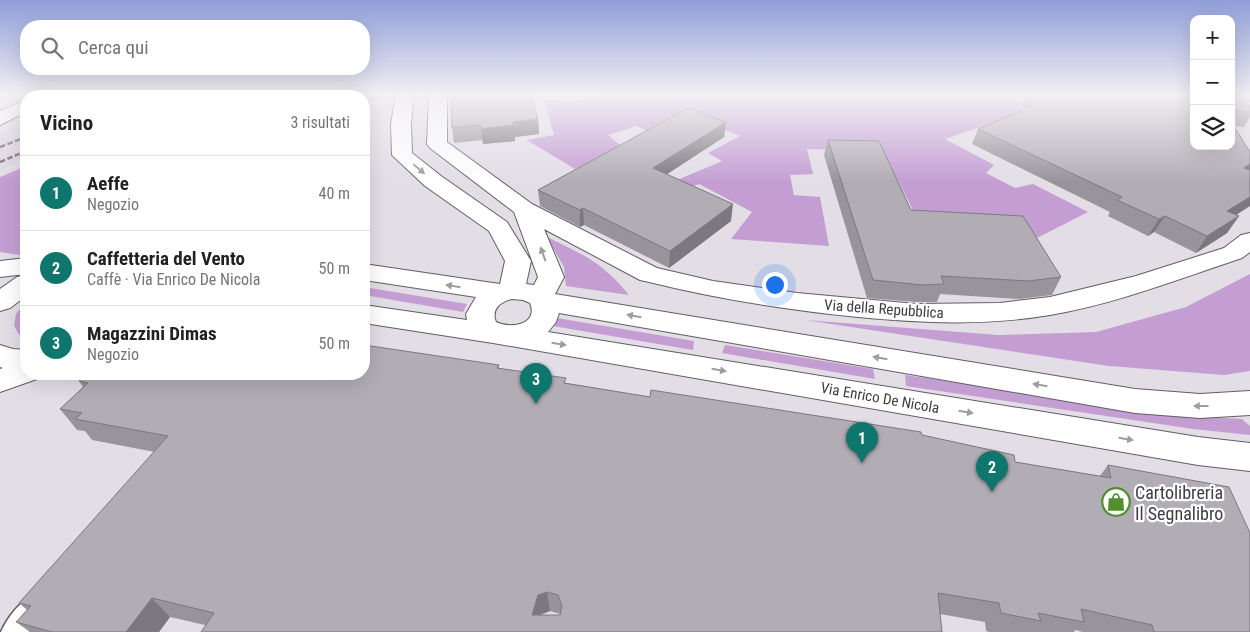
<!DOCTYPE html>
<html lang="it">
<meta charset="utf-8">
<style>
:root{--surface:#fff;--page:#f6f6f6;--text:#202124;--muted:#757577;--line:#e0e0e0;--accent:#0f766e}
body{margin:0;font-family:"Roboto Condensed",sans-serif;background:var(--page);color:var(--text)}
.controls{position:absolute;right:15px;top:15px;display:grid;overflow:hidden;border-radius:10px;box-shadow:0 5px 20px #0002}
.controls button{width:45px;height:45px;display:grid;place-items:center;padding:0;border:0;border-bottom:1px solid var(--line);background:var(--surface);color:var(--text);font:25px sans-serif}
.you{position:absolute;left:774px;top:284px;width:18px;height:18px;margin:-12px;border:4px solid #fff;border-radius:50%;background:#1a73e8;box-shadow:0 0 0 8px #1a73e833}
.badge{display:grid;place-items:center;width:32px;height:32px;border-radius:50%;background:var(--accent);color:#fff;font-size:16px;font-weight:700}
.pin{position:absolute;translate:-50% -41px;filter:drop-shadow(0 1px 2px #0008)}
.pin::after{content:'';position:absolute;top:26px;width:18px;height:15px;background:inherit;clip-path:polygon(0 0,100% 0,50% 100%)}
.list{margin:0;padding:0;list-style:none}
h2{display:flex;justify-content:space-between;align-items:center;height:65px;margin:0;padding:0 20px;font-size:21px}
h2 small{font-size:16px;font-weight:400;color:var(--muted)}
.list li{display:grid;grid-template-columns:32px 1fr auto;gap:15px;align-items:center;box-sizing:border-box;height:75px;padding:0 20px;border-top:1px solid var(--line)}
.list b{display:block;font-size:19px;white-space:nowrap}
.list p{margin:0;font-size:16px;white-space:nowrap;color:var(--muted)}
.list em{font-size:16px;font-style:normal;color:var(--muted)}
.icon{flex:none;width:28px;height:28px;fill:none;stroke:currentColor;stroke-width:2;stroke-linecap:round;stroke-linejoin:round}
.map{position:relative;flex:none;width:1250px;height:632px;overflow:hidden}
.search{position:absolute;background:var(--surface);box-shadow:0 5px 20px #0002;left:20px;top:20px;width:350px;height:55px;display:flex;align-items:center;gap:12px;box-sizing:border-box;padding:0 18px;border-radius:20px;color:var(--muted);font-size:19px}
.panel{position:absolute;background:var(--surface);box-shadow:0 5px 20px #0002;left:20px;top:90px;width:350px;height:290px;border-radius:20px}
.map>svg:first-child{display:block}
.built{fill:#ded3e3}
.green{fill:#c49ed3}
.lines{fill:none;stroke-linecap:round;stroke-linejoin:round}
.service-casing{stroke:#625c64;stroke-width:3}
.minor-casing{stroke:#625c64;stroke-width:2}
.tertiary-casing{stroke:#625c64;stroke-width:2}
.service{fill:#fff;fill-rule:evenodd}
.minor{fill:#fff;fill-rule:evenodd}
.tertiary{fill:#fff;fill-rule:evenodd}
.rail{stroke:#686569;stroke-width:2.5;stroke-dasharray:5.5 2.5;stroke-linecap:butt}
.wall{fill:#99949c;fill-rule:evenodd}
.shaded-wall{fill:#7d787f}
.building{fill:#b2acb5;stroke:#7d787f;fill-rule:evenodd}
.oneway{fill:#9e9e9f}
.labels{text-anchor:middle;dominant-baseline:central;stroke-width:4.5;stroke-linejoin:round;paint-order:stroke}
.street-label{font-size:15px;fill:#3e3c3f;stroke:#fff}
.near-poi-label{font-size:18px;fill:#3e3c3f;stroke:#fff;text-anchor:start}
</style>
<div class="map">
<svg width="1250" height="632" viewBox="0 0 1250 632">
<rect width="100%" height="100%" fill="#e3dde6"/>
<path class="built" d="M26,123V159L0,170V133Z"/>
<path class="green" d="M602,94H1017L1019,101L1065,108L1194,146L1202,156L992,123L945,139L994,165L986,173L1015,188L1033,184L1088,212L1037,238L1021,215L939,216L917,218L883,151L807,149L813,174L790,175L794,195L820,197L829,246L731,239L752,212L699,184L677,192L665,187C683,176 703,170 722,161L708,153L740,136L687,115L649,132L636,126L608,135L622,147L575,169L527,140L554,135L544,100H557L562,102L604,97Z
M26,166V256L0,252V177Z
M547,237C584,255 602,262 629,295L566,286L564,267Z
M1250,274V371L1224,375L1109,366L805,320L998,335L1096,332L1186,307Z
M364,287L467,304L463,312L364,295Z
M26,301V338L20,336L14,326L16,314Z
M557,318L694,341L693,350L553,326Z
M725,345L873,369L875,379L722,353Z
M905,375L1189,416L1242,419L1250,426V435L1193,429L906,386Z"/>
<g class="lines">
<defs>
<path id="service" d="M34,595L42,599L46,607L42,615L29,632H1C7,618 20,601 34,595Z"/>
<path id="minor" d="M396,94H414L411,124L412,153L441,176L507,222L531,261L526,284L534,285L538,277L514,212L430,148L427,144L429,94H447V142L532,204L657,268L713,281L797,293L916,304L1000,303L1050,297L1136,276L1224,248L1241,235L1250,233V252L1242,258C1179,279 1115,304 1050,315C986,326 921,323 858,317C787,310 718,299 649,282L640,280L544,229L564,277L555,294L1135,389L1200,394L1250,391V415L1200,418L1135,413L559,313L556,322L548,332L1198,437L1250,443V471L1198,465L493,343L364,323V305L467,320L466,314L476,297L364,280V264L500,284L505,261L489,231L425,186L392,155L391,124ZM512,299L523,300L530,303C539,325 510,329 496,322C491,309 500,302 512,299Z
M1237,94H1250V100L1240,98Z
M26,258V274L0,277V261Z
M26,275V296L10,308L0,311V289L17,277Z
M0,345L13,349L26,350V374H39L37,379L0,392V369L3,368L0,367Z"/>
<path id="tertiary" d="M38,94H61L59,96H36Z
M26,100V112L0,125V111Z"/>
</defs>
<use href="#service" class="service-casing"/>
<use href="#minor" class="minor-casing"/>
<use href="#tertiary" class="tertiary-casing"/>
<use href="#service" class="service"/>
<use href="#minor" class="minor"/>
<use href="#tertiary" class="tertiary"/>
<path class="rail" d="M127,96L134,94
M144,96L150,94
M159,96L166,94
M0,147L26,137
M0,162L26,151"/>
</g>
<path class="wall" d="M1024,94H1194L1231,146V94L1250,107V117L1244,127L1234,126L1250,152V169L1236,215L1239,216L1227,233L1196,253L1154,232L1148,236L1108,216L1110,212L972,144L978,129L1025,109Z
M538,119L539,134L515,137V141L483,144L482,140L454,143L452,128Z
M726,122L724,137L667,174L731,221L669,268L584,225L580,227L540,206L538,190Z
M828,140L911,210L1061,277L1052,295L1019,299L940,294L937,302H916L867,298L824,155Z
M499,365V368L566,383L650,397L922,435L1015,462L1100,476L1108,465L1250,632H1083L1075,630L1074,632H989L986,631L985,622L940,614L205,625L170,617L159,632H30L16,622L27,610L19,603L155,452L92,440L85,431L77,430L60,409L83,387L79,381ZM550,611L560,614V615H541Z"/>
<path class="shaded-wall" d="M538,119L539,134L515,137V141L483,144L481,129L513,122Z
M726,122L724,137L652,184L653,168Z
M1250,164V169L1244,177V168Z
M1250,197V206L1216,228L1227,211Z
M733,204L731,221L669,268L670,251Z
M583,208L584,225L580,227V210Z
M1165,216L1154,232L1148,236L1159,219Z
M1239,216L1227,233L1196,253L1207,236Z
M547,592L550,611L541,614L536,632L532,615L538,595Z
M152,598L170,617L159,632H126Z"/>
<path class="building" d="M451,94H531L538,119L513,122V125L481,129L480,125L452,128Z
M1031,94H1194V146H1231V122L1250,152V164L1244,168L1250,170V197L1227,211L1239,216L1207,236L1165,216L1159,219L1117,200L1122,197L978,129L1032,106Z
M1231,94H1241L1250,107V112L1231,110Z
M688,108L726,122L653,168L733,204L670,251L583,208L580,210L538,190Z
M828,140L879,141L911,210L1023,216L1061,277L1028,281L941,276L944,284L923,285L873,280Z
M364,345L499,365L497,368L566,378L564,383L650,397L651,390L921,432L922,435L1014,455L1015,462L1111,478L1108,465L1229,487L1250,533V632H1154L1152,625L1081,609L1084,622L1038,613L1041,621L1001,613L999,603L938,593L942,632H201L214,613L152,598L126,632H52L16,622L31,606L19,603L168,436L75,419L82,413L60,409L88,383L79,381L87,374H364ZM547,592L558,595L562,606L560,615H532L538,595Z"/>
<defs><path id="oneway-solid" d="M-6-.8H1V-3.2L6.5 0L1 3.2V.8H-6Z" transform="scale(1.25)"/></defs>
<g class="oneway">
<use href="#oneway-solid" transform="translate(419 169) rotate(40)"/>
<use href="#oneway-solid" transform="translate(543 254) rotate(-110)"/>
<use href="#oneway-solid" transform="translate(453 286) rotate(-171)"/>
<use href="#oneway-solid" transform="translate(634 316) rotate(-170)"/>
<use href="#oneway-solid" transform="translate(559 344) rotate(9)"/>
<use href="#oneway-solid" transform="translate(880 358) rotate(-170)"/>
<use href="#oneway-solid" transform="translate(719 370) rotate(10)"/>
<use href="#oneway-solid" transform="translate(1040 385) rotate(-171)"/>
<use href="#oneway-solid" transform="translate(1201 406) rotate(180)"/>
<use href="#oneway-solid" transform="translate(966 412) rotate(9)"/>
<use href="#oneway-solid" transform="translate(1126 439) rotate(9)"/>
</g>
<linearGradient id="sky" x2="0" y2="1"><stop stop-color="#909ed8"/><stop offset="0.52" stop-color="#f2f0f4"/><stop offset="1" stop-color="#f2f0f4" stop-opacity="0"/></linearGradient>
<rect width="1250" height="182" fill="url(#sky)"/>
<defs>
<symbol id="shop-ring" viewBox="-11 -11 22 22"><circle r="9.5" fill="#fff" stroke="#508e2e" stroke-width="1.5"/><path d="M-5-2.5h2.3a2.7 3.5 0 0 1 5.4 0H5L5.5 6h-11ZM-1.5-2.5h3a1.5 2.3 0 0 0-3 0Z" fill="#508e2e"/></symbol>
</defs>
<g fill-rule="evenodd">
<use href="#shop-ring" x="1100" y="486" width="32" height="32"/>
</g>
<g class="labels">
<g class="street-label">
<text transform="translate(884 309) rotate(4)">Via della Repubblica</text>
<text transform="translate(880 398) rotate(10)">Via Enrico De Nicola</text>
</g>
<g class="near-poi-label">
<text x="1135" y="492">Cartolibreria<tspan x="1135" dy="21">Il Segnalibro</tspan></text>
</g>
</g>
</svg>
<div class="controls">
<button>+</button>
<button>−</button>
<button><svg class="icon" aria-label="layers" viewBox="0 0 24 24"><path d="M12 4l9 5-9 5-9-5zM3 14l9 5 9-5"/></svg></button>
</div>
<div class="you"></div>
<div class="pin badge" style="left:862px;top:463px">1</div>
<div class="pin badge" style="left:992px;top:492px">2</div>
<div class="pin badge" style="left:536px;top:404px">3</div>
<div class="search"><svg class="icon" aria-label="search" viewBox="0 0 24 24"><circle cx="10" cy="10" r="6"/><path d="M15 15l6 6"/></svg>Cerca qui</div>
<section class="panel">
<h2>Vicino<small>3 risultati</small></h2>
<ul class="list">
<li><span class="badge">1</span><div><b>Aeffe</b><p>Negozio</p></div><em>40 m</em></li>
<li><span class="badge">2</span><div><b>Caffetteria del Vento</b><p>Caffè · Via Enrico De Nicola</p></div><em>50 m</em></li>
<li><span class="badge">3</span><div><b>Magazzini Dimas</b><p>Negozio</p></div><em>50 m</em></li>
</ul>
</section>
</div>
